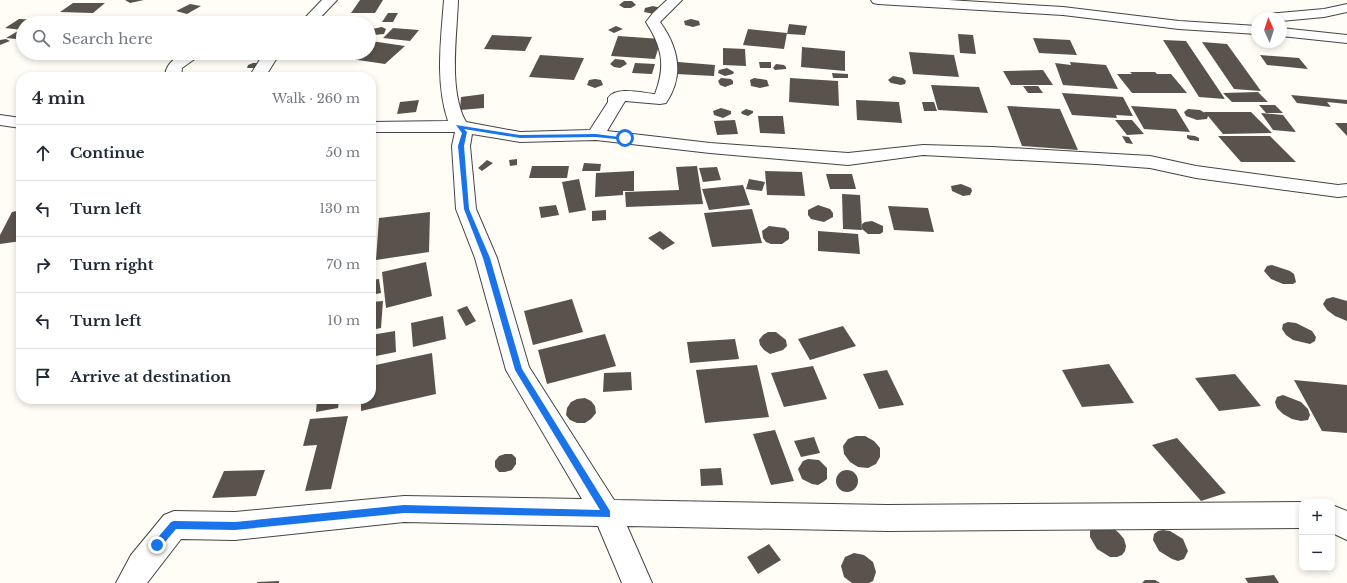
<!DOCTYPE html>
<meta charset="utf-8">
<style>
:root{--surface:#fff;--page:#f6f6f7;--text:#1f2937;--muted:#747a83;--line:#e0e1e3}
body{margin:0;font-family:"Libre Baskerville",serif;background:var(--page);color:var(--text)}
.controls{position:absolute;right:12px;bottom:12px;display:grid;overflow:hidden;border-radius:8px;box-shadow:0 2px 6px #0003}
.controls button{width:36px;height:36px;display:grid;place-items:center;padding:0;border:0;border-bottom:1px solid var(--line);background:var(--surface);color:var(--text);font:20px sans-serif}
.compass{position:absolute;left:1251px;top:12px;width:36px;height:36px;border-radius:50%;background:var(--surface);box-shadow:0 2px 6px #0003;rotate:357deg}
.stop{position:absolute;width:12px;height:12px;margin:-9px;border:3px solid #1a73e8;border-radius:50%;background:#fff}
.stop.end{background:#1a73e8;border-color:#fff;box-shadow:0 1px 4px #0008}
.list{margin:0;padding:0;list-style:none}
h2{display:flex;justify-content:space-between;align-items:center;height:52px;margin:0;padding:0 16px;font-size:17px}
h2 small{font-size:13px;font-weight:400;color:var(--muted)}
.list li{display:grid;grid-template-columns:26px 1fr auto;gap:12px;align-items:center;box-sizing:border-box;height:56px;padding:0 16px;border-top:1px solid var(--line)}
.list b{display:block;font-size:15px;white-space:nowrap}
.list em{font-size:13px;font-style:normal;color:var(--muted)}
.icon{flex:none;width:22px;height:22px;fill:none;stroke:currentColor;stroke-width:2;stroke-linecap:round;stroke-linejoin:round}
.map{position:relative;flex:none;width:1347px;height:583px;overflow:hidden}
.search{position:absolute;background:var(--surface);box-shadow:0 2px 6px #0003;left:16px;top:16px;width:360px;height:44px;display:flex;align-items:center;gap:10px;box-sizing:border-box;padding:0 14px;border-radius:22px;color:var(--muted);font-size:15px}
.panel{position:absolute;background:var(--surface);box-shadow:0 2px 6px #0003;left:16px;top:72px;width:360px;height:332px;border-radius:16px}
.map>svg:first-child{display:block}
.building{fill:#5a524d}
.lines{fill:none;stroke-linecap:round;stroke-linejoin:round}
.minor-casing{stroke:#444;stroke-width:2}
.minor{fill:#fff;fill-rule:evenodd}
.route{fill:#1a73e8}
</style>
<div class="map">
<svg width="1347" height="583" viewBox="0 0 1347 583">
<rect width="100%" height="100%" fill="#fffdf5"/>
<path class="building" d="M125,0H144L130,3Z
M360,0H383L375,13H351Z
M624,1H632L636,5L631,8H624L619,5Z
M73,3H105L93,13L60,12Z
M190,4L201,6L187,14L176,11Z
M653,6L661,8L654,14L644,12L645,8Z
M388,13H398L393,22H382Z
M93,16L119,17L113,22L88,21Z
M166,16L169,17L167,20L155,22L157,18Z
M212,16H218L221,17V20L218,23H196L200,19Z
M317,18H355L352,23H313Z
M19,19L43,20L39,23H23V30L5,28Z
M691,19L699,21L700,25L693,27L685,25L684,21Z
M789,24L807,26L805,35L787,34Z
M616,26L623,29L614,33L608,30Z
M382,27L386,29L384,34L374,35L370,34L369,32L372,29Z
M393,28L419,30L410,41L383,38Z
M748,29L787,33L784,49L743,45Z
M18,31H23V35L16,39L6,38Z
M958,34L973,35L976,54L960,53Z
M492,35L532,37L525,51L484,49Z
M618,36L661,39L655,59L611,56Z
M1033,38L1070,40L1077,55L1039,53Z
M6,39L10,41L0,45V40Z
M1163,40L1186,41L1225,99L1199,97Z
M371,41L405,46L385,64L351,59L358,53H369V43Z
M1202,42L1227,44L1261,91L1234,89Z
M802,47L845,51V71L801,67Z
M723,48L745,49L746,66L723,65Z
M909,52L954,55L959,77L913,74Z
M540,55L584,58L574,80L529,77Z
M1260,55L1299,58L1308,69L1267,65Z
M615,59L624,60L627,64L620,68L614,67L610,64Z
M678,62L715,65L714,76L676,74Z
M759,62H771V68H760Z
M1070,62L1106,65L1118,89L1063,85L1055,63L1071,65Z
M253,63H259L257,68H247L248,65Z
M635,63L655,64L652,74L632,73Z
M776,64L784,65L786,67V69L775,70L773,68Z
M727,68L734,72L733,74L725,76L718,73L719,70Z
M1043,70L1053,85H1011L1003,71Z
M1130,72H1155L1157,74H1171L1187,93H1132L1117,74H1132Z
M832,73L848,74V78H833Z
M893,76L903,78L906,81L905,84L901,85L891,83L888,80Z
M721,78L731,79L733,81V84L725,87L720,85L718,81Z
M754,78L767,80L769,86L760,88L751,86L750,80Z
M790,78L838,81L839,106L789,102Z
M595,79L601,80L603,85L595,88L587,85L589,80Z
M931,85L979,87L988,113L938,110Z
M1023,86H1038L1043,93H1028Z
M1258,92L1268,102H1232L1223,93Z
M1062,93L1123,97L1133,116L1116,115L1117,118L1072,115Z
M484,94V108L460,110L461,97Z
M1291,95L1347,100V104L1327,102L1331,107L1297,103Z
M419,100L416,112L397,114L400,102Z
M856,100L899,102L902,123L857,120Z
M922,102H934L937,111H924Z
M1259,105H1275L1283,113H1266Z
M1007,106L1060,109L1078,150L1022,146Z
M1131,106L1176,109L1190,132L1144,129Z
M721,108L731,111V114L723,118L714,115L713,111Z
M746,109L753,111V113L748,116L742,114L741,112Z
M1188,109L1200,110L1205,113L1204,112H1251L1272,133L1223,134L1208,116L1207,119L1197,120L1186,116L1184,112Z
M1261,113L1283,115L1296,132L1273,130Z
M758,116H783L785,134L760,133Z
M735,120L738,134L717,135L714,121Z
M1115,120H1132L1144,134L1127,135Z
M1335,123H1347V136Z
M1187,135L1195,136L1199,138V141L1190,140L1187,138Z
M1122,136L1129,137L1133,144L1126,143Z
M1218,136H1270L1296,162H1241Z
M517,159V165L510,166L509,160Z
M487,160L493,163L482,171L478,168Z
M584,163L601,164L600,171H582Z
M532,166H569L567,178H529Z
M697,166L703,204L626,207L625,192L679,190L676,167Z
M717,167L721,180L703,182L699,168Z
M634,171V191H623V195L595,197L596,173Z
M765,171L802,172L805,196L767,195Z
M826,174H852L856,189H830Z
M579,179L586,210L569,213L562,182Z
M749,179L765,182L762,191L746,189Z
M961,184L971,188L972,191L970,195L963,196L952,191L951,186Z
M743,185L750,205L709,210L702,189Z
M842,194L860,195L862,230L843,229Z
M556,205L559,215L541,218L539,207Z
M818,205L830,209L833,213V217L824,222L811,219L808,215V210Z
M888,206L928,208L934,232L894,230Z
M752,209L762,243L712,247L704,213Z
M21,210V241L0,244V235L12,212Z
M606,210V220L592,221V211Z
M430,212L429,252L376,260L379,218Z
M872,221L883,226V232L880,234H868L862,229V224L865,222Z
M769,226L785,228L789,232V239L782,244H771L766,242L763,238L762,231Z
M660,231L675,243L663,250L648,238Z
M818,231L858,234L860,254L818,251Z
M426,262L432,296L386,308L382,272Z
M1272,265L1290,271L1294,274L1296,282L1293,284H1283L1271,279L1264,271L1267,266Z
M379,279L381,293L371,295V280Z
M1333,297L1347,301V321L1335,316L1327,310L1323,304L1326,299Z
M572,299L583,332L533,345L524,311Z
M383,301L381,328L371,330V302Z
M467,306L476,321L466,326L457,310Z
M443,316L446,339L413,347L411,323Z
M1288,322L1296,323L1312,331L1316,337L1315,341L1310,344L1293,340L1286,335L1282,329L1283,324Z
M843,326L856,346L810,360L798,339Z
M395,331L396,352L371,357V335Z
M768,332H776L786,340L787,346L783,350L770,354L764,350L760,345L759,340L763,335Z
M605,334L616,366L547,384L538,350Z
M735,339L739,359L690,363L687,342Z
M432,353L436,394L361,411V399H371V366Z
M1109,364L1134,403L1082,407L1062,370Z
M757,365L769,417L705,423L696,370Z
M813,366L827,399L784,407L771,373Z
M887,370L904,405L879,409L863,374Z
M631,372L632,390L603,392L604,373Z
M1235,374L1261,406L1219,411L1195,378Z
M1294,380L1347,385V433L1322,431Z
M1283,395L1301,402L1308,409L1310,415L1308,420L1301,421L1292,419L1283,414L1277,408L1275,402L1277,397Z
M585,398L591,401L595,406L596,413L591,419L585,423H577L570,420L566,415L567,408L571,402L577,399Z
M317,399H339L338,408L316,412Z
M348,416L331,489L305,491L317,445L303,446L310,419Z
M775,430L794,481L771,485L753,434Z
M856,436H865L874,441L880,448V457L876,464L868,468L858,467L850,462L844,454L843,446L848,439Z
M814,437L820,453L801,457L794,441Z
M1177,438L1226,493L1201,501L1152,445Z
M505,454H512L516,458V464L512,470L505,472H499L495,467V461L499,456Z
M808,459L819,460L827,468V479L823,482L818,485L812,484L802,479L798,469L803,461Z
M721,468L723,485L701,486L700,469Z
M265,470L256,496L212,498L224,471Z
M836 481a11 11 0 1 1 22 0a11 11 0 1 1-22 0Z
M1094,527L1113,528L1119,533L1124,539L1126,546L1125,551L1122,555L1117,557H1110L1097,549L1090,537V531Z
M1163,530L1170,531L1183,539L1188,551L1184,559L1178,561L1172,559L1159,551L1153,540L1154,534L1158,531Z
M769,544L781,560L758,574L747,557Z
M854,553L864,555L873,562L876,572L873,581L869,583H852L844,577L841,566L845,557Z
M1274,575L1279,583H1248L1245,578Z
M1145,580H1155L1160,583H1142Z
M279,581V583H257V582Z"/>
<g class="lines">
<defs>
<path id="minor" d="M322,0H337L315,23H300Z
M444,0H458C457,36 448,90 466,122L520,132L590,130L608,102V98C616,86 642,93 655,94C666,65 662,47 646,22L653,13L667,0H682L660,22C678,47 685,75 666,103L660,104L625,101L607,131L710,143L848,153L923,145L992,147L1150,156L1196,166L1338,185L1347,184V196L1338,197L1196,178L1150,168L1096,164L923,155L848,165L710,153L596,140L520,142L472,134L470,146L476,209L497,258L529,367L614,500L887,505L1302,502V528L887,531L627,526L652,583H622L598,526L404,522L235,540L181,539L147,583H116L131,555L164,515L174,511L235,512L404,496L582,499L506,370L475,258L456,209L452,146L455,132H371V122L448,121C435,82 441,40 444,0Z
M871,0H948L1063,7L1179,21L1257,26V34L1179,29L1063,15L878,4L873,3Z
M1347,4V12L1324,17L1281,21V18H1260L1262,15L1267,14L1324,9Z
M1281,28L1347,35V43L1281,36Z
M184,53H203L182,68L181,77H165C165,65 174,58 184,53Z
M264,53H280L265,77H249Z
M0,115L21,118V128L0,125Z
M1332,505L1347,511V540L1332,533Z"/>
</defs>
<use href="#minor" class="minor-casing"/>
<use href="#minor" class="minor"/>
</g>
<path class="route" d="M456,125L520,135L596,134L627,138L625,140L596,137L520,138L464,129L467,132L464,146L469,209L490,258L522,369L610,511V517L404,513L235,530L176,529L160,548H154V542L171,522L174,521L235,522L404,505L600,510L515,370L483,258L464,209L458,146L462,133Z"/>
</svg>
<div class="controls">
<button>+</button>
<button>−</button>
</div>
<svg class="compass" viewBox="-18 -18 36 36"><path d="M0-13l5 13h-10z" fill="#e53935"/><path d="M0 13l5-13h-10z" fill="#747a83"/></svg>
<div class="stop" style="left:625px;top:138px"></div>
<div class="stop end" style="left:157px;top:545px"></div>
<div class="search"><svg class="icon" aria-label="search" viewBox="0 0 24 24"><circle cx="10" cy="10" r="6"/><path d="M15 15l6 6"/></svg>Search here</div>
<section class="panel">
<h2>4 min<small>Walk · 260 m</small></h2>
<ul class="list">
<li><svg class="icon" aria-label="ahead" viewBox="0 0 24 24"><path d="M12 20V5M6 11l6-6 6 6"/></svg><div><b>Continue</b></div><em>50 m</em></li>
<li><svg class="icon" aria-label="left" viewBox="0 0 24 24"><path d="M17 20v-9H6M10 6l-5 5 5 5"/></svg><div><b>Turn left</b></div><em>130 m</em></li>
<li><svg class="icon" aria-label="right" viewBox="0 0 24 24"><path d="M7 20v-9h11M14 6l5 5-5 5"/></svg><div><b>Turn right</b></div><em>70 m</em></li>
<li><svg class="icon" aria-label="left" viewBox="0 0 24 24"><path d="M17 20v-9H6M10 6l-5 5 5 5"/></svg><div><b>Turn left</b></div><em>10 m</em></li>
<li><svg class="icon" aria-label="arrive" viewBox="0 0 24 24"><path d="M6 21V4h12l-3 4 3 4H6"/></svg><div><b>Arrive at destination</b></div></li>
</ul>
</section>
</div>
